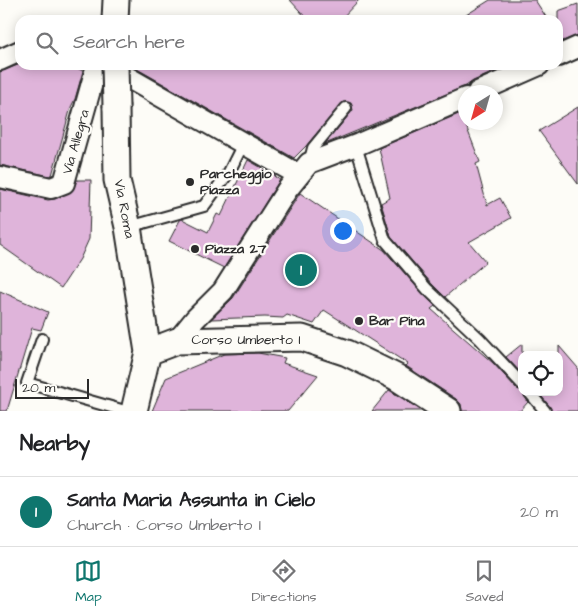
<!DOCTYPE html>
<meta charset="utf-8">
<style>
:root{--surface:#fff;--page:#f6f6f6;--text:#202124;--muted:#757577;--line:#e0e0e0;--accent:#0f766e}
body{margin:0;font-family:"Architects Daughter",sans-serif;background:var(--page);color:var(--text)}
.controls{position:absolute;right:15px;bottom:15px;display:grid;overflow:hidden;border-radius:10px;box-shadow:0 2px 12px #0003}
.controls button{width:45px;height:45px;display:grid;place-items:center;padding:0;border:0;border-bottom:1px solid var(--line);background:var(--surface);color:var(--text);font:25px sans-serif}
.compass{position:absolute;left:458px;top:85px;width:45px;height:45px;border-radius:50%;background:var(--surface);box-shadow:0 2px 12px #0003;rotate:217deg}
.scale{position:absolute;left:15px;bottom:12px;width:74px;box-sizing:border-box;padding-left:5px;border:2px solid #2b2b2b;border-top:0;font-size:14px;line-height:18px;white-space:nowrap;color:#2b2b2b;-webkit-text-stroke:4px #fdfcf7;paint-order:stroke}
.you{position:absolute;left:342px;top:230px;width:18px;height:18px;margin:-12px;border:4px solid #fff;border-radius:50%;background:#1a73e8;box-shadow:0 0 0 8px #1a73e833}
.badge{display:grid;place-items:center;width:32px;height:32px;border-radius:50%;background:var(--accent);color:#fff;font-size:16px;font-weight:700}
.pin{position:absolute;translate:-50% -50%;border:2px solid #fff;box-shadow:0 1px 5px #0006}
.list{margin:0;padding:0;list-style:none}
h2{display:flex;justify-content:space-between;align-items:center;height:65px;margin:0;padding:0 20px;font-size:21px}
h2 small{font-size:16px;font-weight:400;color:var(--muted)}
.list li{display:grid;grid-template-columns:32px 1fr auto;gap:15px;align-items:center;box-sizing:border-box;height:70px;padding:0 20px;border-top:1px solid var(--line)}
.list b{display:block;font-size:19px;white-space:nowrap}
.list p{margin:0;font-size:16px;white-space:nowrap;color:var(--muted)}
.list em{font-size:16px;font-style:normal;color:var(--muted)}
.icon{flex:none;width:28px;height:28px;fill:none;stroke:currentColor;stroke-width:2;stroke-linecap:round;stroke-linejoin:round}
.map{position:relative;flex:none;width:578px;height:411px;overflow:hidden}
.search{position:absolute;background:var(--surface);box-shadow:0 2px 12px #0003;left:15px;right:15px;top:15px;height:55px;display:flex;align-items:center;gap:12px;box-sizing:border-box;padding:0 18px;border-radius:15px;color:var(--muted);font-size:19px}
.sheet{height:135px;background:var(--surface)}
nav{display:flex;justify-content:space-around;align-items:center;box-sizing:border-box;height:70px;border-top:1px solid var(--line);background:var(--surface);font-size:14px;color:var(--muted)}
nav a{display:grid;justify-items:center;gap:2px}
nav .on{color:var(--accent)}
.map>svg:first-child{display:block}
.building{fill:#dfb4da;stroke:#2b2b2b}
.lines{fill:none;stroke-linecap:round;stroke-linejoin:round}
.service-casing{stroke:#2b2b2b;stroke-width:14}
.minor-casing{stroke:#2b2b2b;stroke-width:24}
.tertiary-casing{stroke:#2b2b2b;stroke-width:29}
.service{stroke:#fdfcf7;stroke-width:10}
.minor{stroke:#fdfcf7;stroke-width:20}
.tertiary{stroke:#fdfcf7;stroke-width:25}
.tertiary-bridge-casing{stroke:#2b2b2b;stroke-width:29;stroke-linecap:butt}
.tertiary-bridge{stroke:#fdfcf7;stroke-width:25}
.poi-dot{fill:#2b2b2b;stroke:#fdfcf7;stroke-width:2}
.labels{text-anchor:middle;dominant-baseline:central;stroke-width:4.5;stroke-linejoin:round;paint-order:stroke}
.street-label{font-size:14px;fill:#2b2b2b;stroke:#fdfcf7}
.poi-label{font-size:14px;font-weight:bold;fill:#2b2b2b;stroke:#fdfcf7;text-anchor:start}
</style>
<div class="map">
<svg width="578" height="411" viewBox="0 0 578 411">
<rect width="100%" height="100%" fill="#fdfcf7"/>
<filter id="ink" filterUnits="userSpaceOnUse"><feTurbulence type="fractalNoise" baseFrequency=".02" numOctaves="2"/><feDisplacementMap in="SourceGraphic" scale="10" xChannelSelector="R" yChannelSelector="G"/><feConvolveMatrix kernelMatrix="1 2 1 2 8 2 1 2 1" color-interpolation-filters="sRGB"/></filter>
<g filter="url(#ink)">
<path class="building" d="M290,0H359L340,20H308Z
M490,0H535L548,20H458Z
M578,4V35L558,43V11Z
M20,64L71,65L83,71L75,99L71,107L52,175L50,176L0,165V72Z
M130,65H219L217,69L221,65H510L473,81L466,86L325,144L353,110L351,103L343,102L306,146L294,158Z
M578,107V184L539,131Z
M461,113L480,162L476,164L487,205L500,198L511,218L469,242L486,262L445,297L432,284L391,237L381,203L390,198L379,148Z
M248,160L276,176L275,177L280,180L224,268L169,241L180,220L182,219L208,232L217,214L221,216Z
M77,180H91L89,239L80,259L61,288L0,245V189L48,200L55,199L72,191Z
M300,193L384,250L422,293L435,306L431,309L493,363L517,389L522,391L528,402L520,411H462L461,404L456,399L406,366L408,364L324,310L314,324L287,315L283,318L265,317L211,319L233,298Z
M0,291L48,312L41,330L32,328L7,411H0Z
M522,344V374L506,357Z
M559,346L578,368V411H552L550,407L538,392H559Z
M258,353L285,358L283,363L318,375L288,411H152L166,378L224,354Z
M389,390L422,411H372Z"/>
<g class="lines">
<defs>
<path id="service" d="M356,146L385,240L427,289L480,339L522,384
M309,163L313,148L346,108
M129,227L204,206L229,172L243,144
M42,339L27,383L125,411
M529,392L545,411"/>
<path id="minor" d="M558,56L578,47
M0,60L20,51
M106,65L299,175
M478,92L539,65
M0,177L51,188L64,183L97,65
M177,341L195,319L223,291L287,190L309,163L359,144L466,98"/>
<path id="tertiary" d="M115,20L116,0
M116,107L117,180L128,227L148,352L134,411
M148,352L177,341L302,338L347,353L396,377L448,411"/>
</defs>
<use href="#service" class="service-casing"/>
<use href="#minor" class="minor-casing"/>
<use href="#tertiary" class="tertiary-casing"/>
<use href="#service" class="service"/>
<use href="#minor" class="minor"/>
<use href="#tertiary" class="tertiary"/>
<defs>
<path id="tertiary-bridge" d="M115,65L116,107"/>
</defs>
<use href="#tertiary-bridge" class="tertiary-bridge-casing"/>
<use href="#tertiary-bridge" class="tertiary-bridge"/>
</g>
</g>
<g class="poi-dot">
<circle cx="190" cy="182" r="5"/>
<circle cx="195" cy="249" r="5"/>
<circle cx="359" cy="321" r="5"/>
</g>
<g class="labels">
<g class="street-label">
<text transform="translate(76 142) rotate(-74)">Via Allegra</text>
<text transform="translate(124 209) rotate(79)">Via Roma</text>
<text x="246" y="340">Corso Umberto I</text>
</g>
<g class="poi-label">
<text x="200" y="174">Parcheggio<tspan x="200" dy="16">Piazza</tspan></text>
<text x="205" y="249">Piazza 27</text>
<text x="369" y="321">Bar Pina</text>
</g>
</g>
</svg>
<div class="controls">
<button><svg class="icon" aria-label="locate" viewBox="0 0 24 24"><circle cx="12" cy="12" r="6"/><path d="M12 2v4M12 18v4M2 12h4M18 12h4"/></svg></button>
</div>
<svg class="compass" viewBox="-18 -18 36 36"><path d="M0-13l5 13h-10z" fill="#e53935"/><path d="M0 13l5-13h-10z" fill="#757577"/></svg>
<div class="scale">20 m</div>
<div class="you"></div>
<div class="pin badge" style="left:301px;top:270px">1</div>
<div class="search"><svg class="icon" aria-label="search" viewBox="0 0 24 24"><circle cx="10" cy="10" r="6"/><path d="M15 15l6 6"/></svg>Search here</div>
</div>
<section class="sheet">
<h2>Nearby<small></small></h2>
<ul class="list">
<li><span class="badge">1</span><div><b>Santa Maria Assunta in Cielo</b><p>Church · Corso Umberto I</p></div><em>20 m</em></li>
</ul>
</section>
<nav>
<a class="on"><svg class="icon" aria-label="map" viewBox="0 0 24 24"><path d="M3 6l6-2 6 2 6-2v14l-6 2-6-2-6 2zM9 4v14M15 6v14"/></svg>Map</a>
<a><svg class="icon" aria-label="directions" viewBox="0 0 24 24"><path d="M12 3l9 9-9 9-9-9zM9 14v-3h6M13 9l2 2-2 2"/></svg>Directions</a>
<a><svg class="icon" aria-label="saved" viewBox="0 0 24 24"><path d="M7 4h10v16l-5-4-5 4z"/></svg>Saved</a>
</nav>
